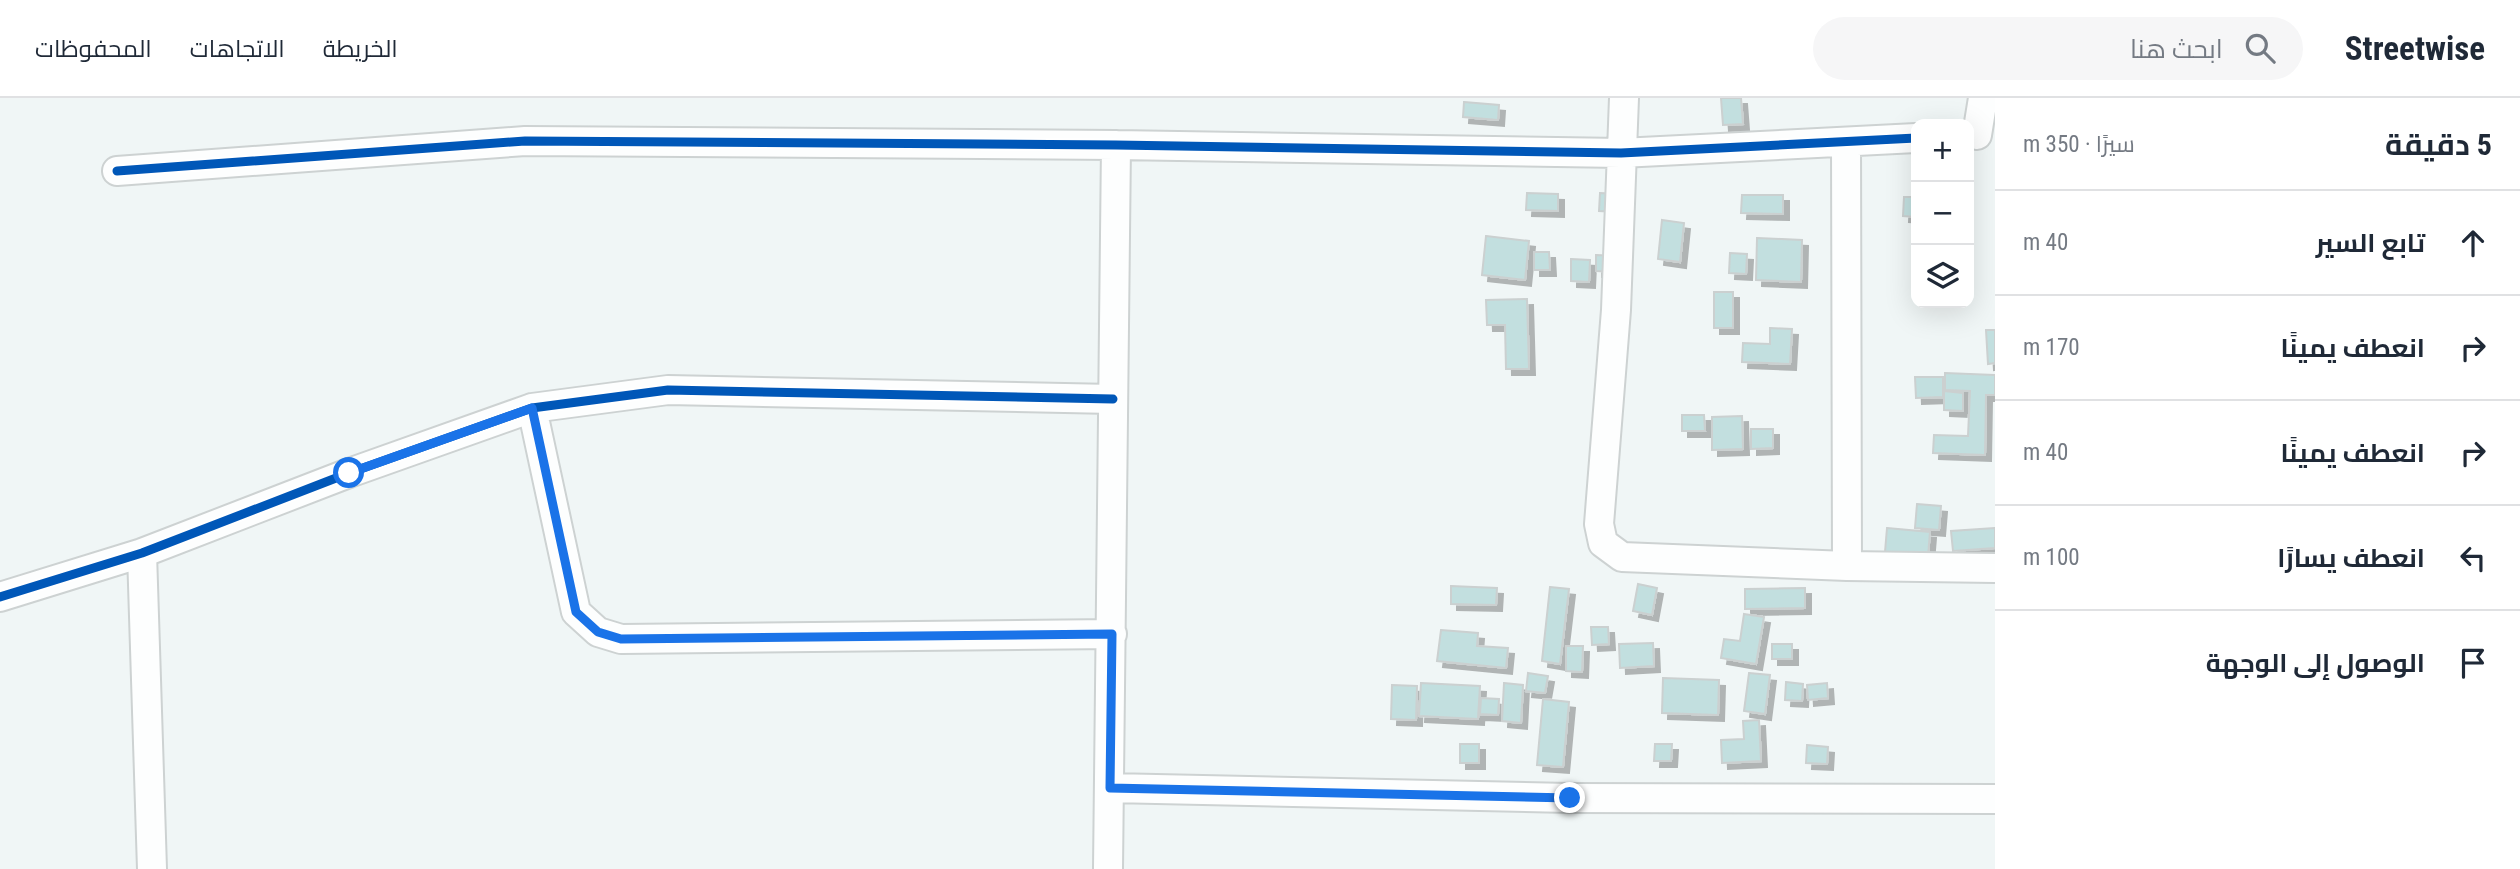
<!DOCTYPE html>
<html lang="ar">
<meta charset="utf-8">
<style>
:root{--surface:#fff;--page:#f6f6f7;--text:#1f2937;--muted:#747a83;--line:#e0e1e3}
body{margin:0;font-family:"Roboto Condensed",Cairo,sans-serif;background:var(--page);color:var(--text);direction:rtl}
.controls{position:absolute;right:21px;top:21px;display:grid;overflow:hidden;border-radius:14px;box-shadow:0 7px 28px #0002}
.controls button{width:63px;height:63px;display:grid;place-items:center;padding:0;border:0;border-bottom:2px solid var(--line);background:var(--surface);color:var(--text);font:35px sans-serif}
.stop{position:absolute;width:21px;height:21px;margin:-16px;border:5px solid #1a73e8;border-radius:50%;background:#fff}
.stop.end{background:#1a73e8;border-color:#fff;box-shadow:0 2px 7px #0008}
.list{margin:0;padding:0;list-style:none}
h2{display:flex;justify-content:space-between;align-items:center;height:91px;margin:0;padding:0 28px;font-size:30px}
h2 small{font-size:23px;font-weight:400;color:var(--muted)}
.list li{display:grid;grid-template-columns:46px 1fr auto;gap:21px;align-items:center;box-sizing:border-box;height:105px;padding:0 28px;border-top:2px solid var(--line)}
.list b{display:block;font-size:26px;white-space:nowrap}
.list em{font-size:23px;font-style:normal;color:var(--muted)}
.icon{flex:none;width:38px;height:38px;fill:none;stroke:currentColor;stroke-width:2;stroke-linecap:round;stroke-linejoin:round}
.map{position:relative;flex:none;width:1995px;height:771px;overflow:hidden;direction:ltr}
header{display:flex;align-items:center;gap:42px;box-sizing:border-box;height:98px;padding:0 35px;background:var(--surface);border-bottom:2px solid var(--line)}
header strong{font-size:33px}
nav{display:flex;gap:38px;margin-inline-start:auto;font-size:24px}
.search{width:490px;height:63px;background:var(--page);display:flex;align-items:center;gap:18px;box-sizing:border-box;padding:0 24px;border-radius:38px;color:var(--muted);font-size:26px}
main{display:flex}
aside{flex:1;background:var(--surface)}
.map>svg:first-child{display:block}
.building{fill:#c2dfdf;stroke:#cbd0d0;stroke-width:2;filter:url(#shadow)}
.lines{fill:none;stroke-linecap:round;stroke-linejoin:round}
.minor-casing{stroke:#cdd2d2;stroke-width:32}
.minor{stroke:#fdfefe;stroke-width:28}
.cycleway-casing{stroke:#fff;stroke-width:13}
.cycleway{stroke:#0057b8;stroke-width:9}
.route{stroke:#1a73e8;stroke-width:9}
</style>
<header>
<strong>Streetwise</strong>
<div class="search"><svg class="icon" aria-label="search" viewBox="0 0 24 24"><circle cx="10" cy="10" r="6"/><path d="M15 15l6 6"/></svg>ابحث هنا</div>
<nav><a>الخريطة</a><a>الاتجاهات</a><a>المحفوظات</a></nav>
</header>
<main>
<aside>
<h2>5 دقيقة<small>سيرًا · 350 m</small></h2>
<ul class="list">
<li><svg class="icon" aria-label="ahead" viewBox="0 0 24 24"><path d="M12 20V5M6 11l6-6 6 6"/></svg><div><b>تابع السير</b></div><em>40 m</em></li>
<li><svg class="icon" aria-label="right" viewBox="0 0 24 24"><path d="M7 20v-9h11M14 6l5 5-5 5"/></svg><div><b>انعطف يمينًا</b></div><em>170 m</em></li>
<li><svg class="icon" aria-label="right" viewBox="0 0 24 24"><path d="M7 20v-9h11M14 6l5 5-5 5"/></svg><div><b>انعطف يمينًا</b></div><em>40 m</em></li>
<li><svg class="icon" aria-label="left" viewBox="0 0 24 24"><path d="M17 20v-9H6M10 6l-5 5 5 5"/></svg><div><b>انعطف يسارًا</b></div><em>100 m</em></li>
<li><svg class="icon" aria-label="arrive" viewBox="0 0 24 24"><path d="M6 21V4h12l-3 4 3 4H6"/></svg><div><b>الوصول إلى الوجهة</b></div></li>
</ul>
</aside>
<div class="map">
<svg width="1995" height="771" viewBox="0 0 1995 771">
<defs>
<filter id="shadow"><feDropShadow dx="6" dy="6" stdDeviation="0" flood-color="#0004"/></filter>
</defs>
<rect width="100%" height="100%" fill="#f0f6f6"/>
<path class="building" d="M1721,0H1741L1743,26L1723,27Z
M1464,4L1499,7L1498,22L1463,19Z
M1527,95L1558,96V113L1526,112Z
M1600,95L1617,96L1616,114L1599,113Z
M1742,97H1783V116L1741,115Z
M1904,99H1916V119L1903,118Z
M1662,122L1684,125L1680,164L1658,161Z
M1486,138L1529,143L1525,182L1482,177Z
M1757,140L1802,142L1801,184L1756,182Z
M1534,154H1549L1550,172H1534Z
M1730,155L1747,156L1746,176L1729,175Z
M1596,157L1617,158L1616,174L1596,173Z
M1571,161L1590,162L1589,184L1571,183Z
M1714,194H1733V230H1714Z
M1527,201L1529,271H1506L1505,227H1487L1486,202Z
M1770,230L1792,231L1790,266L1742,264L1743,245L1770,246Z
M1986,232H1995V265L1988,266Z
M1945,275L1995,277V297H1986L1985,357L1933,355L1934,337L1968,338L1970,293L1945,292Z
M1915,279H1943V299L1916,300Z
M1944,293L1963,295V313L1944,312Z
M1682,317H1704L1705,333H1682Z
M1742,318L1743,351L1712,352V319Z
M1751,331H1773V350L1751,351Z
M1917,406L1941,408L1939,432L1915,430Z
M1887,430L1930,434L1928,458L1885,454Z
M1995,430V450L1953,453L1951,433Z
M1638,486L1657,490L1652,517L1633,513Z
M1451,488L1497,490L1496,507L1451,506Z
M1550,489L1569,491L1560,566L1542,563Z
M1805,490V510L1745,511V491Z
M1744,516L1764,519L1756,566L1721,560L1724,541L1740,543Z
M1591,529H1608L1609,546L1592,547Z
M1441,532L1478,535L1477,548L1508,550L1506,570L1437,563Z
M1653,545L1654,568L1620,570L1619,546Z
M1772,546H1792V561H1772Z
M1566,548H1583L1582,574L1566,573Z
M1528,575L1548,578L1545,595L1526,593Z
M1749,575L1770,577L1765,616L1744,613Z
M1663,580L1719,582L1718,617L1662,615Z
M1786,584L1803,586L1802,603L1785,602Z
M1421,585L1480,588L1478,621L1419,618Z
M1504,585L1523,587L1521,625L1502,623Z
M1827,585L1828,600L1808,602L1807,587Z
M1392,587L1417,588L1416,622L1391,621Z
M1481,600L1499,601L1498,617L1480,616Z
M1543,601L1569,604L1563,669L1537,667Z
M1759,622L1761,663L1722,665L1721,642L1744,641L1743,623Z
M1460,646H1479V665H1460Z
M1655,646H1672L1671,663H1654Z
M1807,647L1828,649L1827,666L1806,665Z"/>
<g class="lines">
<defs>
<path id="minor" d="M1624,0L1616,212L1599,426L1603,445L1622,459L1847,468L1995,470
M1977,37L1983,0
M1846,44L1847,468
M117,73L525,43L1116,47L1621,55L1916,40
M532,310L576,514L598,534L621,541L1112,536
M142,455L152,771
M0,499L142,455L349,375L532,310L668,292L1113,301
M1110,690L1569,700L1995,701
M1108,771L1116,47"/>
</defs>
<use href="#minor" class="minor-casing"/>
<use href="#minor" class="minor"/>
<defs>
<path id="cycleway" d="M117,73L525,43L1116,47L1621,55L1916,40
M0,499L142,455L349,375L532,310L668,292L1113,301"/>
</defs>
<use href="#cycleway" class="cycleway-casing"/>
<use href="#cycleway" class="cycleway"/>
</g>
<g class="lines">
<path class="route" d="M349,375L532,310L576,514L598,534L621,541L1112,536L1110,690L1570,700"/>
</g>
</svg>
<div class="controls">
<button>+</button>
<button>−</button>
<button><svg class="icon" aria-label="layers" viewBox="0 0 24 24"><path d="M12 4l9 5-9 5-9-5zM3 14l9 5 9-5"/></svg></button>
</div>
<div class="stop" style="left:349px;top:375px"></div>
<div class="stop end" style="left:1570px;top:700px"></div>
</div>
</main>
